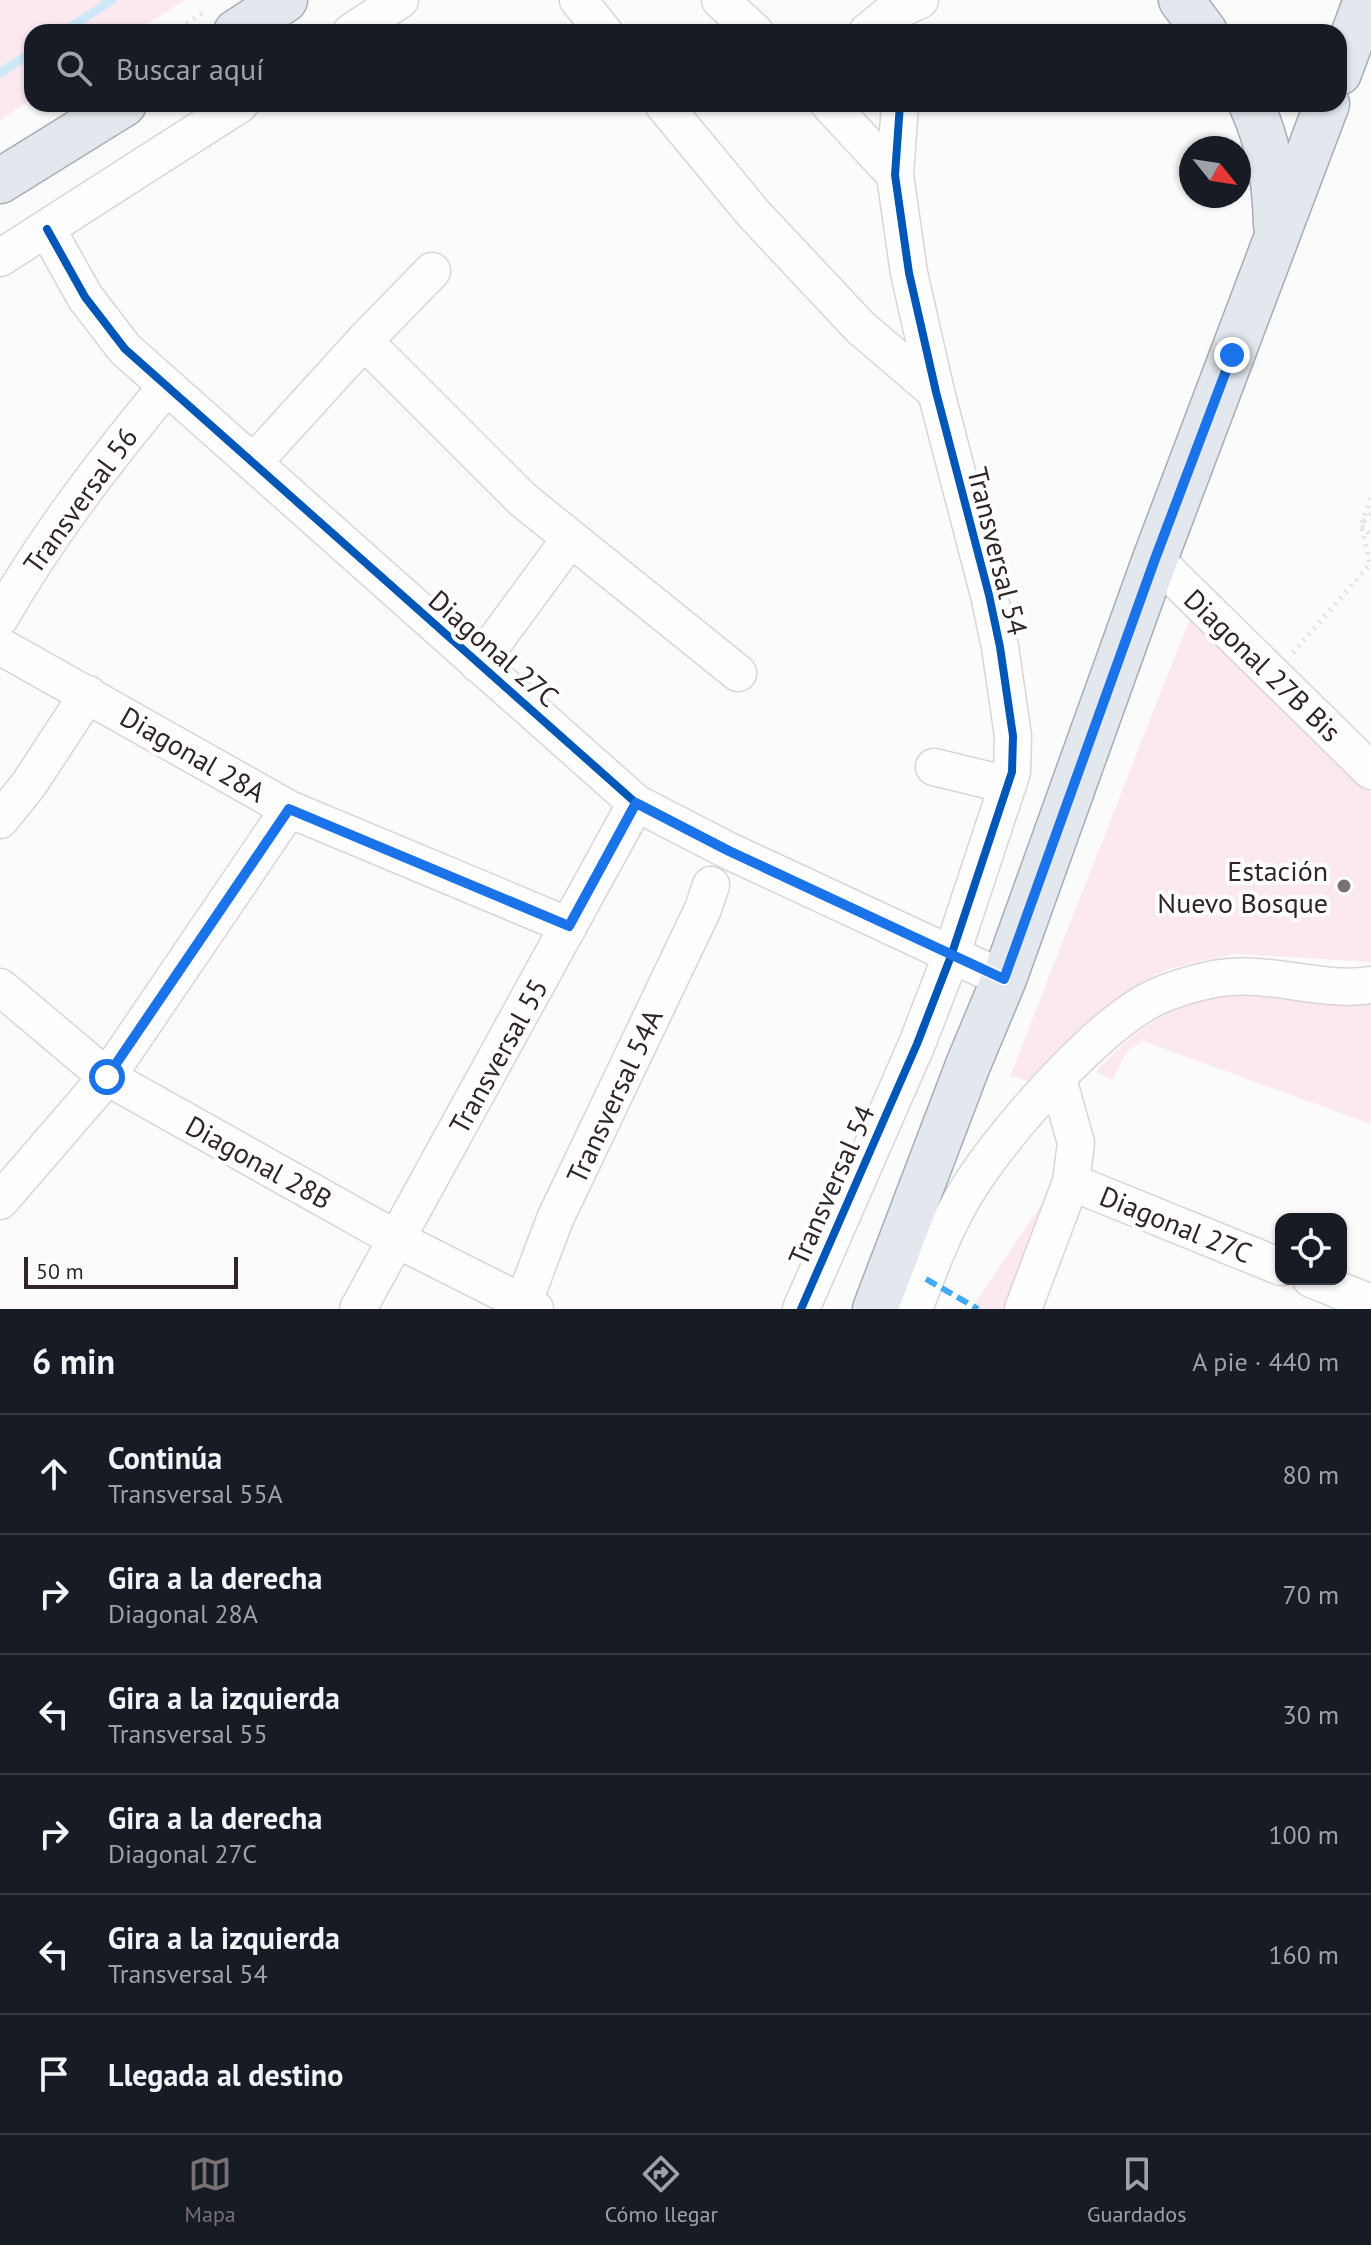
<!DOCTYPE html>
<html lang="es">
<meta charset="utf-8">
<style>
:root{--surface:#171b24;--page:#20242c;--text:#f1f3f6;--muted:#9ea1a6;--line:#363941;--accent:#787073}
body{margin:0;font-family:"PT Sans",sans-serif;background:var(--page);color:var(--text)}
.controls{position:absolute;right:24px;bottom:24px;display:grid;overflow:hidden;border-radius:16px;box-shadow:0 2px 6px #0004}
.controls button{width:72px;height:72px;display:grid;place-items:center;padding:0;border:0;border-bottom:2px solid var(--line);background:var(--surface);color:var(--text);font:40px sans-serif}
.compass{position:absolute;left:1179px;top:136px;width:72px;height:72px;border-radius:50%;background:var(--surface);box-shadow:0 2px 6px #0004;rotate:120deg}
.scale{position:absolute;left:24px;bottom:20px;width:214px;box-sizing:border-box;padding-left:8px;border:4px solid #32252a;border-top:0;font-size:22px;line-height:28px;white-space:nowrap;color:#32252a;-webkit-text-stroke:6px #fff;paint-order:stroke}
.stop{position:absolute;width:24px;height:24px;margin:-18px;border:6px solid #1a73e8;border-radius:50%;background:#fff}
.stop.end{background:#1a73e8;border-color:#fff;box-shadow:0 2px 8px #0008}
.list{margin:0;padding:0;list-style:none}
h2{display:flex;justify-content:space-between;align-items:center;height:104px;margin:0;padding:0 32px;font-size:34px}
h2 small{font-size:26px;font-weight:400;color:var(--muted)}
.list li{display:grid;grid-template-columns:52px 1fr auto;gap:24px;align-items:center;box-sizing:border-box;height:120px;padding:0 32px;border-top:2px solid var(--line)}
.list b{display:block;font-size:30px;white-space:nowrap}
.list p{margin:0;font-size:26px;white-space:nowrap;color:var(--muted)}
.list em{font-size:26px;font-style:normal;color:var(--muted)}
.icon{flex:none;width:44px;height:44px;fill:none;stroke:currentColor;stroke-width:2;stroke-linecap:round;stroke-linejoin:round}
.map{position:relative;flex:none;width:1371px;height:1309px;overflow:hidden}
.search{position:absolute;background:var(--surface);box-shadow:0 2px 6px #0004;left:24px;right:24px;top:24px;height:88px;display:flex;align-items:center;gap:20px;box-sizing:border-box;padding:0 28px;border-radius:24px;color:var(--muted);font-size:30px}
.sheet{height:824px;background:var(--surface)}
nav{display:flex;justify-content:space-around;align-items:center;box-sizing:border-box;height:112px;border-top:2px solid var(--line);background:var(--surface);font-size:22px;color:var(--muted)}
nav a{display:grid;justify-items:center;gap:4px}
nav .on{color:var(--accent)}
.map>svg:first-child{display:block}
.green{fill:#fce9f0}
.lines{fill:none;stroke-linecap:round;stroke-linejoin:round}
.stream{stroke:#cee8f8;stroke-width:9}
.minor-casing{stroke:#dbd4d7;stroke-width:39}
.major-casing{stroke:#a3aeb4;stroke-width:47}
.path{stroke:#e2e2e2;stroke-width:5;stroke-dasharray:2 6;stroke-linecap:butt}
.minor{stroke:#fefefe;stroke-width:36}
.major{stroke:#e2e8ed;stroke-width:44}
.quiet{stroke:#3fa9f5;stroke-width:6;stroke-dasharray:12 6;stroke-linecap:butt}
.cycleway-casing{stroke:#fff;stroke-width:13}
.cycleway{stroke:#0057b8;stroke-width:8}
.route{stroke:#1a73e8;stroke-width:10}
.poi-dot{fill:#787073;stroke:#fff;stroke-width:3}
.labels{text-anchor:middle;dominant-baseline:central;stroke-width:8;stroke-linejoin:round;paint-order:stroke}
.street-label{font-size:28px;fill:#32252a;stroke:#fff}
.poi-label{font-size:28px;fill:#32252a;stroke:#fff;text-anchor:end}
</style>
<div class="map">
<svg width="1371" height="1309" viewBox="0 0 1371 1309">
<rect width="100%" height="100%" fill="#fbfbfb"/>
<path class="green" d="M0,0H185L135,32H32V99L0,120Z
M1194,608L1371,793V962L1234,954L1168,969L1143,981L1096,1016L1028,1081L1010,1076Z
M1250,993L1371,1003V1124L1143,1041L1128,1050L1112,1080L1096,1072C1118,1046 1165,1007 1198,998C1214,994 1233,995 1250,993Z
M1053,1187L1007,1309H971L977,1300Z"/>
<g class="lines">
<path class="stream" d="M63,32L112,0
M0,73L32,52"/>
<defs>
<path id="minor" d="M578,0L604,32
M720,0L755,32
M351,32L400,0
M867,32L889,14L920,0
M663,104L753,213L860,327L936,392
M829,104L895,175
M47,229L85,297L125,349L636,803L729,851L1004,979
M0,258L240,104
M364,341L522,499L738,673
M253,463L364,341L432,271
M1155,559L1371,771
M0,618C48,534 105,461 166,387
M0,646L289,809L569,926
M478,664L570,539
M934,767L1008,785
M0,820L29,784L88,694
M0,987L107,1077L398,1240L535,1309
M1071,1182L1281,1267
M0,1201L107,1077L289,809
M1311,1279L1371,1303
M358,1309L636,803
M521,1309L555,1219L703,909L711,885
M801,1309L917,1044L951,956L1012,772L1013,736L1000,647L989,595L936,392L909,273L895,175L900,104
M914,1309C928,1273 941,1236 960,1203C991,1145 1097,1024 1156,997C1173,989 1195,983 1214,979C1269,969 1318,993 1371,985
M1023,1309L1071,1182L1076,1143L1058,1079"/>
<path id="major" d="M1181,0L1205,32
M236,32L285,0
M1339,73L1366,0
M1251,104C1269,143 1275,182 1276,225
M0,181L124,104
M875,1309L968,1065L1004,979L1155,559L1327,104"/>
</defs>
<use href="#minor" class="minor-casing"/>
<use href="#major" class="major-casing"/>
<path class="path" d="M173,32L206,11
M1371,514L1361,525L1371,535
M1293,653L1370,564L1361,525L1371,498"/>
<use href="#minor" class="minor"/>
<use href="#major" class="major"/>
<path class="quiet" d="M926,1279L978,1309"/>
<defs>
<path id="cycleway" d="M47,229L85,297L125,349L636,803L729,851L1004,979
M801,1309L917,1044L951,956L1012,772L1013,736L1000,647L989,595L936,392L909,273L895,175L900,104"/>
</defs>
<use href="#cycleway" class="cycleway-casing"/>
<use href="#cycleway" class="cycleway"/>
</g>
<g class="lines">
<path class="route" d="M107,1077L289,809L569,926L636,803L729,851L1004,979L1155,559L1232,355"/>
</g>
<circle class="poi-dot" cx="1344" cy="886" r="8"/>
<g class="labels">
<g class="street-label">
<text transform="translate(80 500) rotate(-54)">Transversal 56</text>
<text transform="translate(998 551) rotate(76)">Transversal 54</text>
<text transform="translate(494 648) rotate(41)">Diagonal 27C</text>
<text transform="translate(1263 665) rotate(44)">Diagonal 27B Bis</text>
<text transform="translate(193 754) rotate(30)">Diagonal 28A</text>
<text transform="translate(498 1056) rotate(-61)">Transversal 55</text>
<text transform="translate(614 1096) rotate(-65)">Transversal 54A</text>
<text transform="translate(259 1162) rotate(29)">Diagonal 28B</text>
<text transform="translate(831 1185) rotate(-66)">Transversal 54</text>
<text transform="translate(1176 1224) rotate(22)">Diagonal 27C</text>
</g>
<g class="poi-label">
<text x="1328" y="870">Estación<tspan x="1328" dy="32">Nuevo Bosque</tspan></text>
</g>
</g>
</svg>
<div class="controls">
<button><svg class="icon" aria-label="locate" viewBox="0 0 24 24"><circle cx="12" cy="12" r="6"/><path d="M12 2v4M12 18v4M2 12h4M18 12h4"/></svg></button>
</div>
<svg class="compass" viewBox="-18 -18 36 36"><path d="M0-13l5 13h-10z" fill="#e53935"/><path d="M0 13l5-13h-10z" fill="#9ea1a6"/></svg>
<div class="scale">50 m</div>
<div class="stop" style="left:107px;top:1077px"></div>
<div class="stop end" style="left:1232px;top:355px"></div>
<div class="search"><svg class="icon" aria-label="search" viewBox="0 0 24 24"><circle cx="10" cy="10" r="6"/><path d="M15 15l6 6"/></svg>Buscar aquí</div>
</div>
<section class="sheet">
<h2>6 min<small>A pie · 440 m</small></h2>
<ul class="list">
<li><svg class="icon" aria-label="ahead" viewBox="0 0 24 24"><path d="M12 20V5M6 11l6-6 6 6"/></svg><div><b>Continúa</b><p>Transversal 55A</p></div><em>80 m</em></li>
<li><svg class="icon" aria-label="right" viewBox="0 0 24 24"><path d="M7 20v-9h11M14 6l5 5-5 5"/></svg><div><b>Gira a la derecha</b><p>Diagonal 28A</p></div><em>70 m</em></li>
<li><svg class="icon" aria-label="left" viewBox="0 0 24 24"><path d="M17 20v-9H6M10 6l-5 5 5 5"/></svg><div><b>Gira a la izquierda</b><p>Transversal 55</p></div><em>30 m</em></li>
<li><svg class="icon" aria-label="right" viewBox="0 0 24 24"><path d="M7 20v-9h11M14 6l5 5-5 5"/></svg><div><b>Gira a la derecha</b><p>Diagonal 27C</p></div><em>100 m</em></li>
<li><svg class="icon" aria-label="left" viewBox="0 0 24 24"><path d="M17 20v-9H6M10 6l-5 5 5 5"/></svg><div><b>Gira a la izquierda</b><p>Transversal 54</p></div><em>160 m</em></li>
<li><svg class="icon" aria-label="arrive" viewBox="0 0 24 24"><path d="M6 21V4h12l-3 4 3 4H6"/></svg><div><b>Llegada al destino</b></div></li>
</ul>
</section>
<nav>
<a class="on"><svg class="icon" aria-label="map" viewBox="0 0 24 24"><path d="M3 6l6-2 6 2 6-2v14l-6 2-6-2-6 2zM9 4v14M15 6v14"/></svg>Mapa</a>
<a><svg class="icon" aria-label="directions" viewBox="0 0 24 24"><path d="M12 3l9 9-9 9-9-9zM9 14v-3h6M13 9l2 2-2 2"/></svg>Cómo llegar</a>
<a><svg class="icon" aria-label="saved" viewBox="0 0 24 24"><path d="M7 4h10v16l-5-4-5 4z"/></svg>Guardados</a>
</nav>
